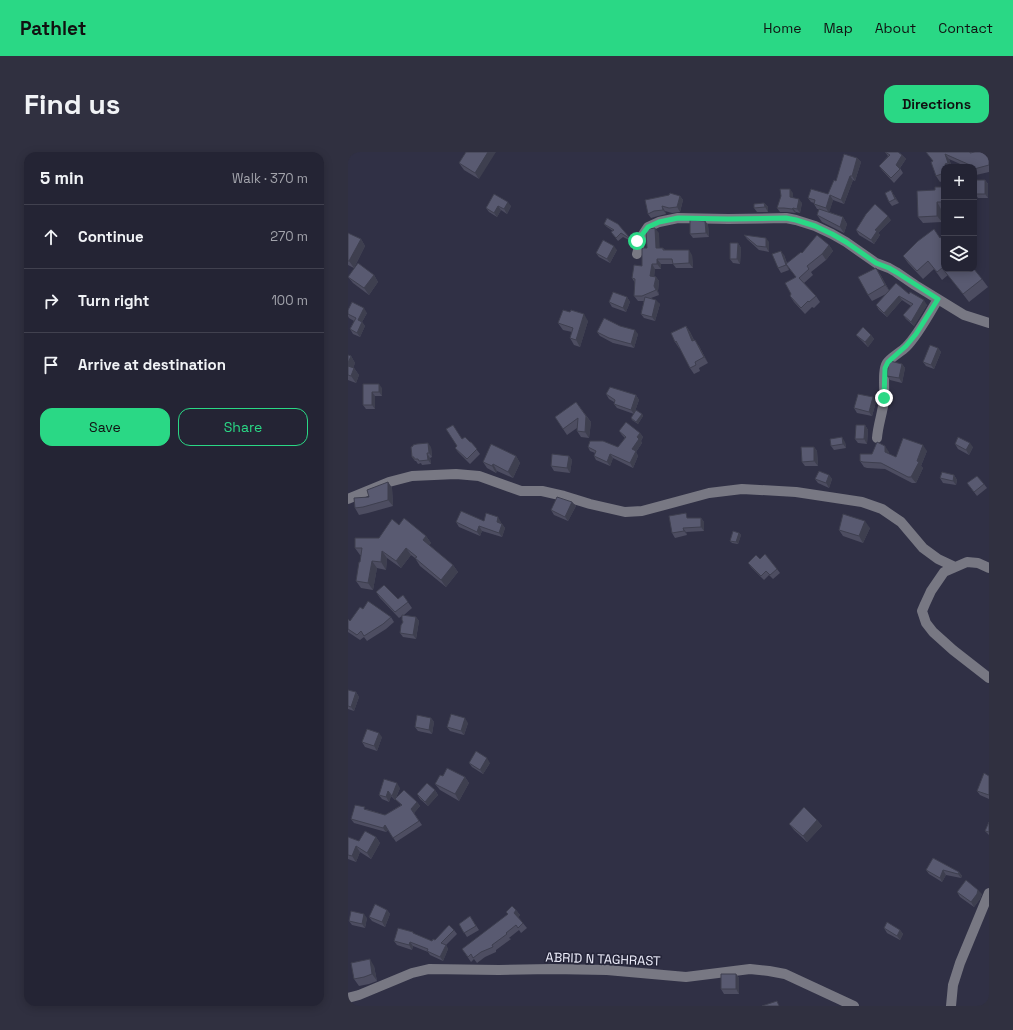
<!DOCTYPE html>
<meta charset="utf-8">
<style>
:root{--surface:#242434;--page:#303040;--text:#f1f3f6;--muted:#a3a4ac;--line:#41414f;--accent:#2ad885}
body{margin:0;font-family:"Space Grotesk",sans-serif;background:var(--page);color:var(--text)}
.controls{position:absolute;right:12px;top:12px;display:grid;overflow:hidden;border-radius:8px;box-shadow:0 2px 10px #0003}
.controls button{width:36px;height:36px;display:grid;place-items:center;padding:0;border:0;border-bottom:1px solid var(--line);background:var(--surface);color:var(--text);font:20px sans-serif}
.stop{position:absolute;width:12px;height:12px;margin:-9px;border:3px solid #2ad885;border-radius:50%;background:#fff}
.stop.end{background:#2ad885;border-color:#fff;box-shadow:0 1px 4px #0008}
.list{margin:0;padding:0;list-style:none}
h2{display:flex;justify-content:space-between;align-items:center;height:52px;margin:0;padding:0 16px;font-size:17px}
h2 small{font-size:13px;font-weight:400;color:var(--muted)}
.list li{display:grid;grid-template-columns:26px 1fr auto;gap:12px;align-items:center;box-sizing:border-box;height:64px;padding:0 16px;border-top:1px solid var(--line)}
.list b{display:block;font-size:15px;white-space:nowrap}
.list em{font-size:13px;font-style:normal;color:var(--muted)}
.actions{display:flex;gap:8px;padding:12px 16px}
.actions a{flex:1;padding:9px 0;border:1px solid var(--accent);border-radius:12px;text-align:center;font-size:14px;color:var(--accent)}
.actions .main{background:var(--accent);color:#111}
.icon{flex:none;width:22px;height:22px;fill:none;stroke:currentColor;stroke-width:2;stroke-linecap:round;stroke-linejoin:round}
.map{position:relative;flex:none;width:641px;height:854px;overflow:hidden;border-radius:12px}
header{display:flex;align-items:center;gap:24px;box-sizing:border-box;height:56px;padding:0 20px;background:var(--accent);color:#111}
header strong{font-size:19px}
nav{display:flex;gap:22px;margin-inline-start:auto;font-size:14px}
.intro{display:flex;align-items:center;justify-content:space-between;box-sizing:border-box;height:96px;padding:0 24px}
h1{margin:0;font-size:28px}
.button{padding:10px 18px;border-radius:12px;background:var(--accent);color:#111;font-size:14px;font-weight:700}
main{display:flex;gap:24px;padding:0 24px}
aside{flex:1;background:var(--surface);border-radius:12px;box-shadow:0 2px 10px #0003}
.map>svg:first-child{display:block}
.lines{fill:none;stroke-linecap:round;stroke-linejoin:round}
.minor{stroke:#787883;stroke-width:10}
.wall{fill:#4d4d61}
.shaded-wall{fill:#3e3f4f}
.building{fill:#595a71;stroke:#3e3f4f}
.route{stroke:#2ad885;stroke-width:5}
.labels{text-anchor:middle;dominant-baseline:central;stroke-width:3.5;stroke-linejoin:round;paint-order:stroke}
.street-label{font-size:13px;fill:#ededfb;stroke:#26263a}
</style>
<header>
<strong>Pathlet</strong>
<nav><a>Home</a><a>Map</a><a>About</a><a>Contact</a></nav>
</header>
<div class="intro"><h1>Find us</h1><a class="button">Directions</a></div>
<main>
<aside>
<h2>5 min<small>Walk · 370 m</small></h2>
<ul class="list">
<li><svg class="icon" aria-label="ahead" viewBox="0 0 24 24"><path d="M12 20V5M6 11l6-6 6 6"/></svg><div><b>Continue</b></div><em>270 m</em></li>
<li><svg class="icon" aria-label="right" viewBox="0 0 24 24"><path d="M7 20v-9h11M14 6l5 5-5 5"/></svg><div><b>Turn right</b></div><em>100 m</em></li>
<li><svg class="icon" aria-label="arrive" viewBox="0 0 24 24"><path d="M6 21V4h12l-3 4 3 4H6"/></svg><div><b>Arrive at destination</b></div></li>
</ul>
<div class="actions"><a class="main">Save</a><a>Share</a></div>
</aside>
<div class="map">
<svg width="641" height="854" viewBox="0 0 641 854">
<rect width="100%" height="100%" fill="#303045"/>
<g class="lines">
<path class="minor" d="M289,102L294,84L300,75L311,70L330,66L380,67L438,66L448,68L467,74L484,82L498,90L528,111L541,116L548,120L567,133L616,163L641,171
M529,286C530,272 535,260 536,247C537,237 534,219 539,211C542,206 553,200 558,195C570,183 581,162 590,147
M0,347L41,330L64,324L108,322L131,324L173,339H194L216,344L242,352L277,360L294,359L361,341L394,337L448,340L514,350L534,357L553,370L575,396L590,407L607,415
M641,416L630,411L619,410L596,420L583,439L577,452L574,459L578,471L585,480L605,498L641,526
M0,846L11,843L64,821L81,817L151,818L204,817L259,818L338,825L402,817L421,819L437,822L506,854
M603,854L605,833L612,811L641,741"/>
</g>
<path class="wall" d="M118,0L131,27L116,18L111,11Z
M537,0L554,3L558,7L552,16L555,21L546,31L534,18L531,14L540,4Z
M578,0H641V20L628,23L626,21V15H619L601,7L604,15H596V28L592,30L588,24L585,9Z
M509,6L513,10L507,29L505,28L496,52L485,48L481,60L495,65L499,72L496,81L474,70L469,63L471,57H469L466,52V51L463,50L460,46L480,42L488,29Z
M637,28L640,32V46H630L627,42Z
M596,35V57H593L594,70L575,71L570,65Z
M445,41V46L454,51L452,61L448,60L447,61L439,60H432L429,56Z
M146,42L163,54L159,62L153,58L149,65L141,60L138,56Z
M546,43L551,51L544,54L541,50Z
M332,44L335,48L332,60L324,61L317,59L318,62L310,64L303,66L300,62Z
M416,51L420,55V60H409L406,56Z
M259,66L283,88V89L275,85L270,89L263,80L265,79L259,75L256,72Z
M543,68L530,81L532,83L526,92L511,83L508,78Z
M357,69L360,73L361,85L345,86L342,82Z
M0,81L13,87L17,94L6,116L0,113Z
M311,81V96H315L317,98L344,103L345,116H328L325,112H313V117H307L306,124L308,125L311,129L310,139L311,143L303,146L312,152L307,169L296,166L293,162L296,149H290L286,144L287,131L284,126L294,114L299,96Z
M396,83L421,90V100L411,98L399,87Z
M592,86L634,127L640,135L621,150L600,123L594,128L586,117L575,127L560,111L555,104Z
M390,91L393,96L392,112L385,111L382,107Z
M481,93L485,99L478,108L463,120L465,123L456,131L468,144L472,150L466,156L464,155L457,162L446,150L442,144L443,142L448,125L440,115L441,118L433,121L430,116L436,103L439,111L454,101Z
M269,98L262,111L251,105L248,101Z
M532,122L541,138L561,142L579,153L566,174L558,167L555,163L563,154L554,148L539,165L531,158L528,153L538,142L524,149L520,143Z
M26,123L30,130L21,143L5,131L0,125Z
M279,145L282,150L278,160L264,155L261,150Z
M0,158L19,161L14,170L17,174L12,185L5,182L2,177L6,169L1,166L0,164Z
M222,160L240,169L232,195L226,193L222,186L224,180L215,178L210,171Z
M272,174L290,182L286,196L265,191L252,184L249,180Z
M338,174L342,180L346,188L351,194L360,211L351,216L352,219L346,222L342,216L332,195L331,196L327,190Z
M508,183H523L526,187L520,195Z
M590,196L593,200L586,217L578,214L575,210Z
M0,203L3,204L7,211L5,216H6L11,223L8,231L0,228Z
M554,212L557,216L554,231L542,228L539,224Z
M15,232L34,236V244H27V257H18L15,253Z
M258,242L288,243L291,248L287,259L294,262L295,264L290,272L284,268L283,266L286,262L269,256L266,252V250L261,247Z
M228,250L243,270L241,286L233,285L229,279V276L219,283L207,265Z
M528,250L524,264L509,261L506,256Z
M517,273L520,278L519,292L510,291L507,287Z
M271,279L292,281L295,285L293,289L294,291L288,300L290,304L285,316L265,306L262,314L248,308L246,304L247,301L242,299L240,295H270L277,286L274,283Z
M114,287L122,290H123L132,302L122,312L110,300L107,296L109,294Z
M497,290L498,296L486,298L483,294Z
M607,292L625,295L621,303L610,297Z
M83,295L84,305L82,306L83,312L74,313L73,311L70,312L68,309H67L64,305Z
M466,295L469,299L470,314H457L454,310Z
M579,299L573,314L575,316L568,331H564L537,317L519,316L516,315L512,309L524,302L541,300V302L548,305Z
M168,304L172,311L165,326L149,319L148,321L139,316L135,310Z
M221,304L224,308L222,321L206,319L203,314Z
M481,323L484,327L481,336L470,331L467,327Z
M606,323L609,328L608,333L595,331L592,326Z
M40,330L44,336L45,354L20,361L11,363L7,356Z
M619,331L636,332L639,336L629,344Z
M224,350L228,354L220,369L206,363L203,358Z
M341,366H353L356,370V379L338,380L339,383L327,386L324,381Z
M136,369L153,370V371L154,372L157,376L154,385L134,379L132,384L111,375L108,370Z
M51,373L78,384L83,391L81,393L105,413L110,420L98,435L72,414L67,406L63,403L53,416L39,406L38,418L29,416L25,438L13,436L8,429L12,410L13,403H12L7,396L31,386Z
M522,376L515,391L495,384L491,378Z
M391,381L393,383L390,392L384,391L382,389Z
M412,407L429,417L432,421L425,427L421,423L416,428L403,415L400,411Z
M28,440L50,447L55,443L64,456L56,463L68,465L71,469L68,487L55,485L52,481L55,470L54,468V464L51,466L32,446Z
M15,457L43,465L46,470L38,477L19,489L16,485L12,488L0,480V467L2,469Z
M0,538L8,540L11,545L6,559L0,557Z
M83,566L86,570L84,582L70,579L67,575Z
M120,571L116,583L102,579L99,575Z
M34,585L29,599L17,595L14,590Z
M121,611H142L135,622L124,615Z
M95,624L117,625L121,631L111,649L92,638L87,632Z
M641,624V647L632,643L629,639Z
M52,636L48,646L69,650L72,654L66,661L74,673L48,690L40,678L38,680L6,671L3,667L18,657L37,663L53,653L48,647L47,648L43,644L41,650L34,647L31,643Z
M87,638L90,643L80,654L72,647L69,642Z
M469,668L474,674L459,690L446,678L441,672Z
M641,670V683L637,679Z
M0,685L11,689L28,685L32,691L23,707L12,700L8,710L0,707Z
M585,706L611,720L614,724L613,726L598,723L594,730L581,722L578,718Z
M609,740L634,742L632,747L626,755L612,745Z
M39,758L42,762L37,775L24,769L21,765Z
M168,758L172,763L170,765L179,776L173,781L171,778L161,786L163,787L148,798V800L137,805L129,811L126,807L123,810L114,797L160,763L158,760Z
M122,764L131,778L119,785L111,772Z
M19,766L17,776L4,773L1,769Z
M536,776L552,778L555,782L552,788L539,781Z
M106,778L109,782L98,793L100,797L95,809L82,803L80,800L65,794L64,798L49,793L46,789L66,782L84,789Z
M26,814L29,829L21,832L11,834L6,827Z
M388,822L391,826V842H376L373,837Z"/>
<path class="shaded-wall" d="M140,0H148L131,27L127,21Z
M597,2L601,7L604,15L600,11Z
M554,3L558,7L551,17L548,13Z
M509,6L513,10L507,29L504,24Z
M502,24L505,28L496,52L493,48Z
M637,28L640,32V46L637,42Z
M442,37L445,41V49L442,45Z
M543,38L546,43L551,51L547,47Z
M482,43L485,48L481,61L478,56Z
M332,44L335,48L332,60L329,55Z
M451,47L454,51L452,61L449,57Z
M160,50L163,54L159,62L156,57Z
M589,50L593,57L594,70L589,64Z
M416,51L420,55V60L417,55Z
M150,54L153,58L149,65L146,61Z
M314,54L317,59L318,62L315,58Z
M445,56L448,60L447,61L444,57Z
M540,64L543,68L530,81L532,83L526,92L523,88L527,78Z
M495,65L499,72L496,81L492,75Z
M357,69L360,73L361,85L358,81Z
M307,76L311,81L312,101L308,96Z
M418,86L421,90V100L418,95Z
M13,87L17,94L6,116L1,109Z
M390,91L393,96L392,112L389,107Z
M481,93L485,99L478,108L474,102Z
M266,94L269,98L262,111L259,107Z
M341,98L344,103L345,116L341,111Z
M433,99L436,103L441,118L438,113Z
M309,107L313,112V117L309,112Z
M304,112L307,117L306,129L302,124Z
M528,116L532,122L542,140L537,133Z
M26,123L30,130L21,143L16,136Z
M308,125L311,129L310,139L311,143L306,134Z
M551,144L554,148L539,165L536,161Z
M279,145L282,150L278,160L275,156Z
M308,148L312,152L307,169L304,165Z
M576,148L579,153L566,174L563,170Z
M16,156L19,161L14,170L17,174L12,185L9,181L10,168Z
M236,162L240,169L232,195L228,188Z
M338,174L342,180L349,195L344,189Z
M287,178L290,182L286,196L283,192Z
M523,183L526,187L520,195L517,190Z
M347,188L351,194L360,211L356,205Z
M590,196L593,200L586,217L583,213Z
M3,204L7,211L4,220L0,215V211Z
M554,212L557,216L554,231L551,226Z
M6,216L11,223L8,231L3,224Z
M31,232L34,236V244L31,240Z
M24,240L27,244V257L24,253Z
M288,243L291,248L286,262L283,258Z
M525,245L528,250L524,264L521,260Z
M294,262L295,264L290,272L288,270Z
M238,264L243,270L241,286L237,280Z
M517,273L520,278L519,292L516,287Z
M292,281L295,285L293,289L294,291L288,300L290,304L285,316L282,311L284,297L289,285Z
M494,285L497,290L498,296L495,292Z
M80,291L83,295L84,305L81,301Z
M622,291L625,295L621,303L618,298Z
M575,293L579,299L573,314L575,316L568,331L563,325Z
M537,294L541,300V306L537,300Z
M466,295L469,299L470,314L466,309Z
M79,301L82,306L83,312L80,308Z
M262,302L265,306L262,314L259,310Z
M168,304L172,311L165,326L160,320Z
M221,304L224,308L222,321L219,316Z
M145,312L149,319L148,321L144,314Z
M481,323L484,327L481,336L478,331Z
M606,323L609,328L608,333L605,329Z
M40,330L44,336L45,354L40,348Z
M224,350L228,354L220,369L217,365Z
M150,365L153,370L152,374L149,370Z
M353,366L356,370V379L353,375Z
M517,369L522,376L515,391L511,384Z
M154,372L157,376L154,385L151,381Z
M131,374L134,379L132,384L129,380Z
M335,376L338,380L339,383L336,379Z
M391,381L393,383L390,392L388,390Z
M78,384L83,391L80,395L75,388Z
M58,396L63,403L53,416L48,409Z
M34,399L39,406L38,418L33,410Z
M24,409L29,416L25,438L20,431Z
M105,413L110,420L98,435L93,428Z
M68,465L71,469L68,487L65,483Z
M8,540L11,545L6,559L3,555Z
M83,566L86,570L84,582L81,578Z
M117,566L120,571L116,583L113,579Z
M31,581L34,585L29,599L26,594Z
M139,606L142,611L135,622L132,618Z
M117,625L121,631L111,649L107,642Z
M49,631L52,636L47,648L44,644Z
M87,638L90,643L80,654L77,650Z
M40,639L43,644L41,650L38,645Z
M69,650L72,654L66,661L74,673L63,657Z
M469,668L474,674L459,690L455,684Z
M37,673L40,677L38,680L35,676Z
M28,685L32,691L23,707L19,701Z
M8,694L12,700L8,710L4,704Z
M595,718L598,723L594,730L592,726Z
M611,720L614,724L613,726L610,722Z
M630,738L634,742L632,747L626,755L623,750Z
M39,758L42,762L37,775L34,770Z
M168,758L172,763L170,766L166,761Z
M16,762L19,766L17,776L14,772Z
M552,778L555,782L552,788L549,784Z
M62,790L65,794L64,798L61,793Z
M98,793L100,797L95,809L92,805Z
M22,807L26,814L29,829L24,822Z
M388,822L391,826V842L388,837Z"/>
<path class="building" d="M118,0H140L127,21L111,11Z
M537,0H550L554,3L548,13L552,17L543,26L531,14L542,3Z
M578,0H622V1L627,0H641V13L626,17V15H623L622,13L597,2L600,11L597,12L598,15H596V21L588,24L583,10L585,9Z
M496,2L509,6L504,24H502L493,48L482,43L478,56L466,52L467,48L460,46L463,37L480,42L486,28L488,29Z
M627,28H637V42H627Z
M587,35H596V50H589V64L570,65L569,39L587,38Z
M432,37H442V45L451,47L449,57L445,56L444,57L436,56H429L433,44Z
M543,38L547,47L541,50L537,41Z
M322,41L332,44L329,55L321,56L314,54L315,58L306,59L300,62L297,48L321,43Z
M146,42L160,50L156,57L150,54L146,61L138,56Z
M416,51L417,55L406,56V52Z
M527,52L540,64L527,78L529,79L523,88L508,78L518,62Z
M471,57L495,65L492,75L469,63Z
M259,66L270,72L281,85V86L273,81L268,86L263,80L266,78L256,72Z
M342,68L357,69L358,81L342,82Z
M307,76L308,96H315V98H341V111L325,112L324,107H309V112H304L302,124L308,125L306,134L308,138L294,144H286L287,127L284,126L286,113L294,114V96H299L298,79L300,77Z
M586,77L592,86L596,83V117H626L634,127L615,142L594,116L589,120L580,109L569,119L555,104L570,89Z
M0,81L13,87L1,109H0Z
M396,83L418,86V95L409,94Z
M469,83L481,93L474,102L459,114L461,117L451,126L468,144L461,150L460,149L453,156L442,144L443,142L437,131L448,125L438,112L453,100L454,101Z
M255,88L266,94L259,107L248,101Z
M382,91H390L389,107H382Z
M433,99L438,113L430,116L424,102Z
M10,111L26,123L16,136L0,125Z
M528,116L537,133L520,143L510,125Z
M548,131L561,142L562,140L576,148L563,170L555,163L565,152L551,144L536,161L528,153Z
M265,140L279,145L275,156L261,150Z
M297,145L308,148L304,165L293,162Z
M4,150L16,156L10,168L14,170L9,181L2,177L8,166L0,162V158Z
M215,158L222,160L223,158L236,162L228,188L222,186L225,176L210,171Z
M256,166L272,174L287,178L283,192L261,186L249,180Z
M338,174L344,189L347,188L356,205L347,210L348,213L342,216L328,189L327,190L323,181Z
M515,175L523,183L517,190L508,183Z
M582,193L590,196L583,213L575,210Z
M0,203L3,204L0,211Z
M542,209L554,212L551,226L539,224L540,215Z
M0,214L6,216L3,224L0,223Z
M15,232H31V240H24V253H15Z
M262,235L288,243L283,258L266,252L267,248L258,242Z
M510,242L525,245L521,260L506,256Z
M228,250L238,264L237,280L229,279L230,266L215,277L207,265Z
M288,258L294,262L288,270L283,266Z
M278,270L292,281L289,285L291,287L284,297L288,299L282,311L262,302L259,310L246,304L248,299L240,295L242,289H255L270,295L278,285L271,279Z
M105,273L114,287L117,285L122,290H123L129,297L119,307L107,296L109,294L98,277Z
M508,273H517L516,287H507Z
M494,285L495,292L483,294L482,287Z
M610,285L622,291L618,298L607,292Z
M555,286L575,293L569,309L571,310L563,325H560L533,311L515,310L512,309V302H524L529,290L537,294V300L548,305Z
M80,291L81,301H79L80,308L71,309L70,307H66V305H64L63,295L65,294V293L69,292Z
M143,292L168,304L160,320L145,312L144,314L135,310Z
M453,295H466V309L454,310Z
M204,302L221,304L219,316L203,314Z
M471,319L481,323L478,331L467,327Z
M594,320L606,323L605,329L592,326Z
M629,324L636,332L626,340L619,331Z
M40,330V348L15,355L7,356L6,346L21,345L19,338Z
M209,345L224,350L217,365L203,358Z
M113,359L136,369L138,361L150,365L149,370L154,372L151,381L131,374L129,380L108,370Z
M338,361L339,366H353V375L335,376L336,379L324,381L321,364Z
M495,362L517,369L511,384L491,378Z
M56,366L78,384L75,388L105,413L93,428L67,406L69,405L58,396L48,409L34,399L33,410L24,409L20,431L8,429L11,410H12L14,396H7V386H31L44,367L51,373Z
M385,379L391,381L388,390L382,389Z
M417,402L429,417L422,423L418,419L413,424L400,411L408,403L412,407Z
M36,433L50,447L55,443L60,450L47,460L28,440Z
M20,449L43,465L35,472L16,484L13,479L9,483L0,477V467L2,469L12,455L15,457Z
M54,463L68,465L65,483L52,481L53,473L55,470L54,468Z
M0,538L8,540L3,555L0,554Z
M103,562L117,566L113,579L99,575Z
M69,563L83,566L81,578L67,575Z
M19,577L31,581L26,594L14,590Z
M128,599L139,606L132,618L121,611Z
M99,616L117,625L107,642L87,632L92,623L95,624Z
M636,621L641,624V643L629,639Z
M36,627L49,631L44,644L40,639L38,645L31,643Z
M79,631L87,638L77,650L69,642Z
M56,638L69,650L63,657L71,669L45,686L37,673L35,676L3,667L7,653L17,655L16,657L37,663L54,653L47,647Z
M456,655L469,668L455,684L441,672Z
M641,670V680L637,679Z
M17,679L28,685L19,701L8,694L4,704L0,703V685L11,689Z
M585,706L611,720L610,722L595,718L592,726L578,718Z
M618,728L630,738L629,742L623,750L609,740Z
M27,752L39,758L34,770L21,765Z
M164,754L168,758L166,761L175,771L170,776L168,773L158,781L159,782L144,793L145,795L133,800L125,806L123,802L120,805L114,797L160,762L158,760Z
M3,759L16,762L14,772L1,769Z
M122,764L128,774L116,781L111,772Z
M539,770L552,778L549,784L536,776Z
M101,773L106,778L93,791L98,793L92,805L79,799L80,797L62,790L61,793L46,789L50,776L65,780V781L84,789L85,787L87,788Z
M22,807L24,822L16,825L6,827L3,811Z
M373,822H388V837H373Z
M429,849L431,854H414Z"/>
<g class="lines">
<path class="route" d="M289,89L300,75L311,70L330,66L380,67L438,66L448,68L467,74L484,82L498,90L528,111L541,116L548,120L590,147L568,182L558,194L540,210L537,216L536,246"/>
</g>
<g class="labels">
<g class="street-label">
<text transform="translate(255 807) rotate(2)">ABRID N TAGHRAST</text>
</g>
</g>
</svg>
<div class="controls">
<button>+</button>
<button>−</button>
<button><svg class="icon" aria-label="layers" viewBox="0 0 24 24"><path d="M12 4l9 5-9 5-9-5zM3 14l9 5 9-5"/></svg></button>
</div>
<div class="stop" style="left:289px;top:89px"></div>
<div class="stop end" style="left:536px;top:246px"></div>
</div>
</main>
